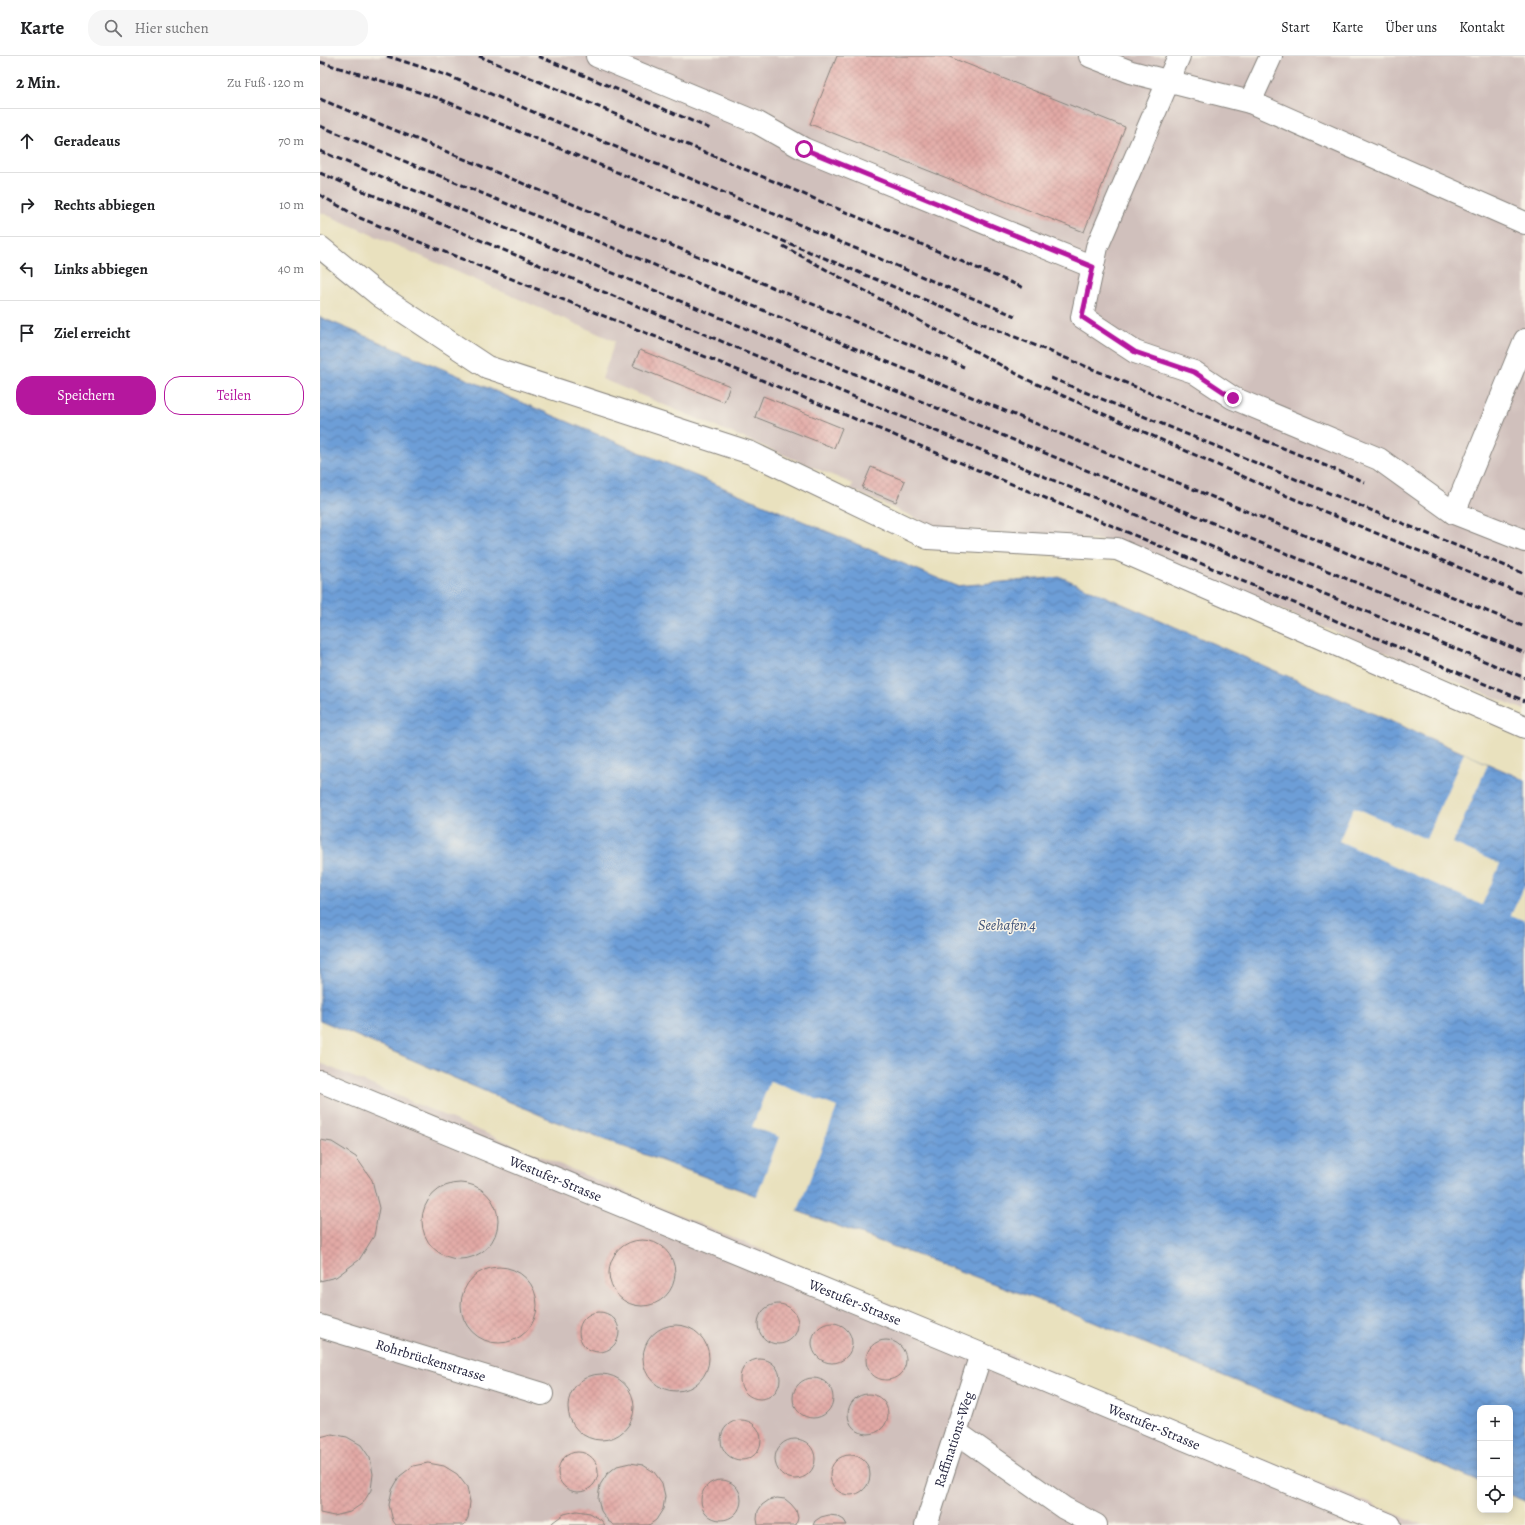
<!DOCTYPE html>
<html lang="de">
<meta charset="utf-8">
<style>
:root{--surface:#fff;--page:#f6f6f6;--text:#202124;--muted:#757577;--line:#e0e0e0;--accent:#b5179e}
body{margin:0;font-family:Alegreya,serif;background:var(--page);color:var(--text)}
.controls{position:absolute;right:12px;bottom:12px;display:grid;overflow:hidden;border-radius:8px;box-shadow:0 2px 10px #0003}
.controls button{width:36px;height:36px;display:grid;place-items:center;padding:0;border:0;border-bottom:1px solid var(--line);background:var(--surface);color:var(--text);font:20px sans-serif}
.stop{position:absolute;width:12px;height:12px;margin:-9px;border:3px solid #b5179e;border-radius:50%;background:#fff}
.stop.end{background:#b5179e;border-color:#fff;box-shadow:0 1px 4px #0008}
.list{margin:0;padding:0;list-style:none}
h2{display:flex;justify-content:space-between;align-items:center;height:52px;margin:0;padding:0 16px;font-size:17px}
h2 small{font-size:13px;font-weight:400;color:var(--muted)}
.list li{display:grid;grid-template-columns:26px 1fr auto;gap:12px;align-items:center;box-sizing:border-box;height:64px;padding:0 16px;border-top:1px solid var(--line)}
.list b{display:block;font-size:15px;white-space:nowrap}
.list em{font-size:13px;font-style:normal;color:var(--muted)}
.actions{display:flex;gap:8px;padding:12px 16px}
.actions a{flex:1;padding:9px 0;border:1px solid var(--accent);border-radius:16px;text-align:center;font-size:14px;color:var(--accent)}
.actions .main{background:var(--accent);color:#fff}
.icon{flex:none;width:22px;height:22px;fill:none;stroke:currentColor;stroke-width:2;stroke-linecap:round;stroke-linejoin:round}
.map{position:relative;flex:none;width:1205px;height:1469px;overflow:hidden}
header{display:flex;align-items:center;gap:24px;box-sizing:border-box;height:56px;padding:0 20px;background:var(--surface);border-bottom:1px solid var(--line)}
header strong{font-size:19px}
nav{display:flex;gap:22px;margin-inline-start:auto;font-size:14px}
.search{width:280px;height:36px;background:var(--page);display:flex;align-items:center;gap:10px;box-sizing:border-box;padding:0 14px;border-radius:16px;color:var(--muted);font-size:15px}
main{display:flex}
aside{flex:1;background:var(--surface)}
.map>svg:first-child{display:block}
.industrial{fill:#d0c0bc}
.water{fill:url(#water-waves);stroke:#486089}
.pier{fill:#e9e1be}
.building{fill:url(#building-cross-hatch)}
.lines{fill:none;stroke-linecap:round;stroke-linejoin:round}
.minor-casing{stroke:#86827c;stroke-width:24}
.minor{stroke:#fff;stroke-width:22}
.rail{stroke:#22223b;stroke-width:3;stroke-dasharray:6 3;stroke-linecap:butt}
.route{stroke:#b5179e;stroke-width:5}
.labels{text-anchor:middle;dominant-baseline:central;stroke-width:3;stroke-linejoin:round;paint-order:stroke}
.street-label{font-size:14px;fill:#22223b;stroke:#f7f3e8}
.water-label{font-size:15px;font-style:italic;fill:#405479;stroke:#f7f3e8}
</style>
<header>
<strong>Karte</strong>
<div class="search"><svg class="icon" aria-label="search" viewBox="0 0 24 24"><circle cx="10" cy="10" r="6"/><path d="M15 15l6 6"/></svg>Hier suchen</div>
<nav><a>Start</a><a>Karte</a><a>Über uns</a><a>Kontakt</a></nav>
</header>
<main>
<aside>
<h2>2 Min.<small>Zu Fuß · 120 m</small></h2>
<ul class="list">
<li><svg class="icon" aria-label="ahead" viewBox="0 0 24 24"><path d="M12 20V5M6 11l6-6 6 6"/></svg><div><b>Geradeaus</b></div><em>70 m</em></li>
<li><svg class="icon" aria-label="right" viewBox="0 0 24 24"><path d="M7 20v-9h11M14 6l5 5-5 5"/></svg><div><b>Rechts abbiegen</b></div><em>10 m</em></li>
<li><svg class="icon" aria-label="left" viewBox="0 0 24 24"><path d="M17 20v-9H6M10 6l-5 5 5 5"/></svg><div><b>Links abbiegen</b></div><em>40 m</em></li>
<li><svg class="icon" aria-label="arrive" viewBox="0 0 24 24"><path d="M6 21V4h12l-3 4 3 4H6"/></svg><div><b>Ziel erreicht</b></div></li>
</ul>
<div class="actions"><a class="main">Speichern</a><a>Teilen</a></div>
</aside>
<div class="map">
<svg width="1205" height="1469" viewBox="0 0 1205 1469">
<defs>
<pattern id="water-waves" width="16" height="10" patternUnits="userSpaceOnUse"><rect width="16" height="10" fill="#6d9ed7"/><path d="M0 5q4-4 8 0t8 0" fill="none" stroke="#5980b0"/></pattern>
<pattern id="building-cross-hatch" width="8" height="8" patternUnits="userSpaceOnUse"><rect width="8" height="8" fill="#e2a9a5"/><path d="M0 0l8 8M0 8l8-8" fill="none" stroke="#c2918f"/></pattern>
</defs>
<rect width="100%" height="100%" fill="#f7f3e8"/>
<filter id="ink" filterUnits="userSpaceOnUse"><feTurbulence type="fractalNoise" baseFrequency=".025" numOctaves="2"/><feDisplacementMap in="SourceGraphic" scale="8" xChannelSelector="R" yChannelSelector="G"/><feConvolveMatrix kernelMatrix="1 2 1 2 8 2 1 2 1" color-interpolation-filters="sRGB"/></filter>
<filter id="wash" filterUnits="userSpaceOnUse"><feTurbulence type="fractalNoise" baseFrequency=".012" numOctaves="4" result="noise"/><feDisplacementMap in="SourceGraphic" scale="16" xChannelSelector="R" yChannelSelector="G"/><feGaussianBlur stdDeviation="0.9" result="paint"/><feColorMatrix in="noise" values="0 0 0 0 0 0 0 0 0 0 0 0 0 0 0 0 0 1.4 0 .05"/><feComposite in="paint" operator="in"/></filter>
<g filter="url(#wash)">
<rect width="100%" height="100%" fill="#e9e1be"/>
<path class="industrial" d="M0,0H1205V654L797,486L618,472L530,433L533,428L282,323L295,285L0,156Z
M0,1007L826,1356L1103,1469H0Z"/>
<path class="water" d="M0,261L636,530L741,521L1205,724V1445L1190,1439V1352H1160V1426L737,1251L234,1065L0,964Z"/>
<path class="pier" d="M1144,697L1168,708L1133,787L1180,808L1162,849L1019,785L1034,751L1106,783Z
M1205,829V865L1191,859Z
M450,1025L517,1051L477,1157L436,1142L459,1081L432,1071Z"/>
<g id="blocks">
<path class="building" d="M517,0H627L805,71L764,176L490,68Z
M320,294L410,330L404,346L313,310Z
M443,340L522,372L514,392L435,361Z
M551,411L585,425L576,446L542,432Z
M0,1084L12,1086L36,1101L52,1124L59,1152L54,1180L39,1204L16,1221L0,1225Z
M102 1165a38 38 0 1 1 76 0a38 38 0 1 1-76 0Z
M289 1217a33 33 0 1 1 66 0a33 33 0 1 1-66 0Z
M141 1249a38 38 0 1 1 76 0a38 38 0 1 1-76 0Z
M438 1268a20 20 0 1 1 40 0a20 20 0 1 1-40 0Z
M259 1276a20 20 0 1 1 40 0a20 20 0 1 1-40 0Z
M492 1287a20 20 0 1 1 40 0a20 20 0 1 1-40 0Z
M323 1302a33 33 0 1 1 66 0a33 33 0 1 1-66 0Z
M546 1304a20 20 0 1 1 40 0a20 20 0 1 1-40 0Z
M420 1323a20 20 0 1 1 40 0a20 20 0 1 1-40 0Z
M248 1351a33 33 0 1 1 66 0a33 33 0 1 1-66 0Z
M473 1342a20 20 0 1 1 40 0a20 20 0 1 1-40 0Z
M528 1358a20 20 0 1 1 40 0a20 20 0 1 1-40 0Z
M401 1384a20 20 0 1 1 40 0a20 20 0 1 1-40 0Z
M12,1378L27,1381L41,1389L50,1402L53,1418L51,1434L43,1447L30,1456L14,1460L0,1457V1381Z
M455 1403a20 20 0 1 1 40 0a20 20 0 1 1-40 0Z
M238 1416a20 20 0 1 1 40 0a20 20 0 1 1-40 0Z
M510 1419a20 20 0 1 1 40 0a20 20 0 1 1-40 0Z
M108,1407L124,1410L137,1418L147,1431L150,1446L148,1462L144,1469H76L73,1465L69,1449L72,1434L80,1420L93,1410Z
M310,1407L323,1409L334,1416L342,1427L345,1440L343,1453L336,1464L329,1469H294L288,1465L281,1455L278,1442L280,1429L287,1418L297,1410Z
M381 1444a20 20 0 1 1 40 0a20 20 0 1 1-40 0Z
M457,1442L465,1443L471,1448L476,1454L478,1462L476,1469H438L437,1463L438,1455L442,1449L449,1444Z
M257,1455L270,1457L281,1464L285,1469H231L233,1466L244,1458Z
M509,1459L517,1460L524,1464L527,1469H493L495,1465L501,1461Z"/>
</g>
</g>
<g filter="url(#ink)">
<use href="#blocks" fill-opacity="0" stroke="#86827c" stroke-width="1"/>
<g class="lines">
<defs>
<g id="minor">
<path d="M277,0L438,67L484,93L773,211"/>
<path d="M770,0L811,16L930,46"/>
<path d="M859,0L777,191L762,261L815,296L874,316L913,342L1059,403L1134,457L1205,485"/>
<path d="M951,0L930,46L1205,167"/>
<path d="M0,191L60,240L167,311L431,397L608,482L797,493L1205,671"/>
<path d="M1134,457L1205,284"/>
<path id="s1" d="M0,1025L661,1298L1070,1469"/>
<path id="s2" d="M0,1270L222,1338"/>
<path d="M636,1376L744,1452L776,1469"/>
<path id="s3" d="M606,1469L661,1298"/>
</g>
</defs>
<use href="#minor" class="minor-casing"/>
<use href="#minor" class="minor"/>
<path class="rail" d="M67,0L126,19L695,260
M159,0L704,232
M218,0L391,73
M0,6L118,42L1045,426
M0,43L644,311
M0,70L1205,571
M0,95L1205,597
M0,117L1205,622
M0,139L40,162L391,303L795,471L1205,645
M463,190L708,324L960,437L1205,539
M731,322L1205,518"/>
</g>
</g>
<g class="lines" filter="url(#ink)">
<path class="route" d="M484,93L773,211L762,261L815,296L874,316L913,342"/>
</g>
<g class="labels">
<g class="street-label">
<text stroke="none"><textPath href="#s1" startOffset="255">Westufer-Strasse</textPath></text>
<text stroke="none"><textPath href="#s1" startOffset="579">Westufer-Strasse</textPath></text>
<text stroke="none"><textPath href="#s2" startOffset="116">Rohrbrückenstrasse</textPath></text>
<text stroke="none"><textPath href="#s1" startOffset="903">Westufer-Strasse</textPath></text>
<text stroke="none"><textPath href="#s3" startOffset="90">Raffinations-Weg</textPath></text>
</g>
<g class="water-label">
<text x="687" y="869">Seehafen 4</text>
</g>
</g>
</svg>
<div class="controls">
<button>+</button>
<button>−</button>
<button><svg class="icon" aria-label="locate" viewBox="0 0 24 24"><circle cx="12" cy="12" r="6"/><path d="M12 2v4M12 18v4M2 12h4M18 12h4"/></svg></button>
</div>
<div class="stop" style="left:484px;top:93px"></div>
<div class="stop end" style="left:913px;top:342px"></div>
</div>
</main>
